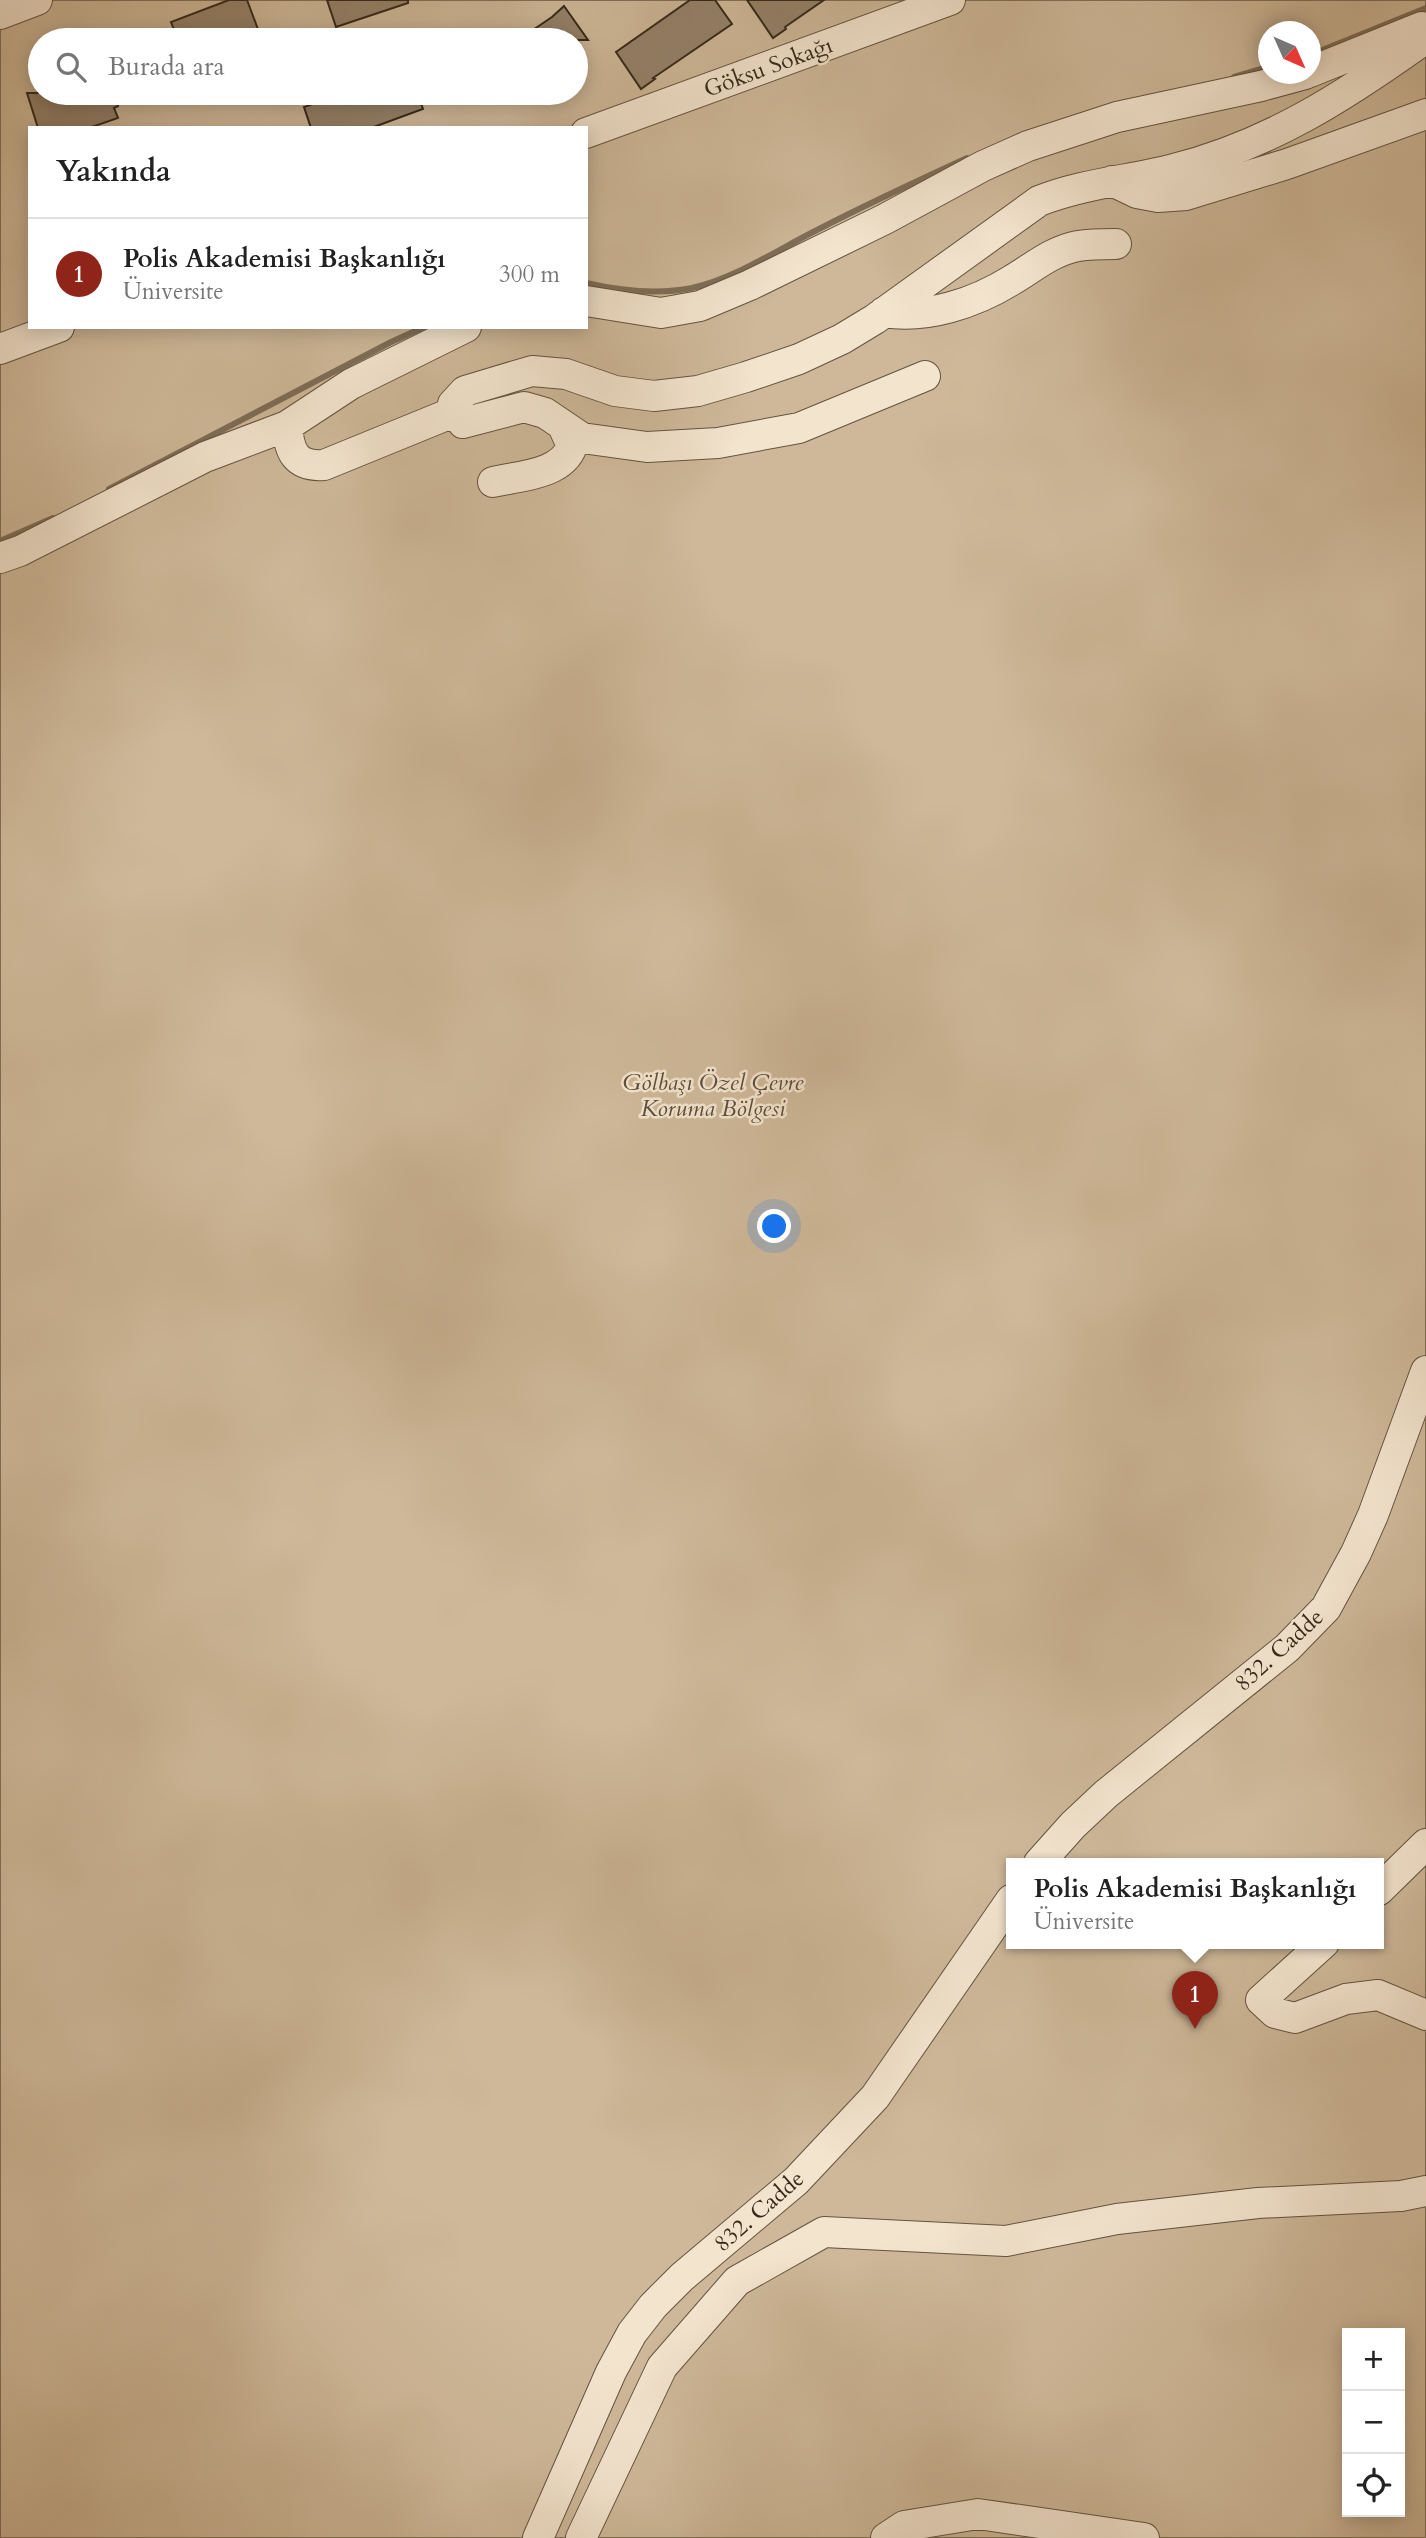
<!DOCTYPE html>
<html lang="tr">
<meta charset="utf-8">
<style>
:root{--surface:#fff;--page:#f6f6f6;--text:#222;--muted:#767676;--line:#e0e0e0;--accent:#8f2418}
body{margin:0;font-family:Cardo,serif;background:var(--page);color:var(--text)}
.controls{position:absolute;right:21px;bottom:21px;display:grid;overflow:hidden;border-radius:0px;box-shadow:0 4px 18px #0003}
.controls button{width:63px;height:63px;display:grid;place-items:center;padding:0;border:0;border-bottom:2px solid var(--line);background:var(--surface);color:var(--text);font:35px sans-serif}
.compass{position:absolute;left:1258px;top:21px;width:63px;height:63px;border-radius:50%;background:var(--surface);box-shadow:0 4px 18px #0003;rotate:135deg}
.you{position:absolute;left:775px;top:1227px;width:24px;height:24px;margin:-18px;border:5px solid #fff;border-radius:50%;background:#1a73e8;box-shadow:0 0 0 10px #1a73e833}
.badge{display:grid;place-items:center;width:46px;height:46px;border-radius:50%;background:var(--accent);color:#fff;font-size:23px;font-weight:700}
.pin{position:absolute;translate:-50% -58px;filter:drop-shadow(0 2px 4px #0008)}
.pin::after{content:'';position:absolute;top:37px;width:24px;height:21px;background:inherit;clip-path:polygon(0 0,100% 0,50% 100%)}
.popup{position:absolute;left:1006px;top:1858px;width:378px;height:91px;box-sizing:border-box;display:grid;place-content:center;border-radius:0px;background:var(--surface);filter:drop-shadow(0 2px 5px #0005);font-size:23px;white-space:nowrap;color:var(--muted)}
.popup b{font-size:26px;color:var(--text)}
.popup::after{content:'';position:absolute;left:50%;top:100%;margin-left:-14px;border:14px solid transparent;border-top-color:var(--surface)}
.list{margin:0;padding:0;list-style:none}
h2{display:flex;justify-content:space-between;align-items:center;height:91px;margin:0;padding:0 28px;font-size:30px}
h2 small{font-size:23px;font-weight:400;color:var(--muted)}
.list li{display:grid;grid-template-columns:46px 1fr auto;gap:21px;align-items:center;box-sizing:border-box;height:112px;padding:0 28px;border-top:2px solid var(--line)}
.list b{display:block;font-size:26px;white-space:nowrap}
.list p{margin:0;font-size:23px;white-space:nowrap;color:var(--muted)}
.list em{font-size:23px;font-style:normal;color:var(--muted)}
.icon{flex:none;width:38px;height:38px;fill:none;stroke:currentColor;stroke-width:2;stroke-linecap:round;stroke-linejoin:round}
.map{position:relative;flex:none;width:1426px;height:2538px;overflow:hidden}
.search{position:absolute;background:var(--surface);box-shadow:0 4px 18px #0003;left:28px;top:28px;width:560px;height:77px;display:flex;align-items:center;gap:18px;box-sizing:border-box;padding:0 24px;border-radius:38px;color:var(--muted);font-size:26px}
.panel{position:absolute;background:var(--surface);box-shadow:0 4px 18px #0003;left:28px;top:126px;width:560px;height:203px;border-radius:0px}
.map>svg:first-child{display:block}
.green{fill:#ceb899;stroke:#82705a;stroke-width:2;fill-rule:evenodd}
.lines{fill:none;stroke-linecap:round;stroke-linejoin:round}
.stream{stroke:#7e6d57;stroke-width:6}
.building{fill:#95826a;stroke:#35291b;stroke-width:2}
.minor-casing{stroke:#635441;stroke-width:32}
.minor{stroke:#f3e4ce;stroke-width:30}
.labels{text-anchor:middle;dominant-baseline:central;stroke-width:5;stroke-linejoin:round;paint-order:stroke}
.street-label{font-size:23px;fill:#35291b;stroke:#f3e4ce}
.park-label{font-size:23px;font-style:italic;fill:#5b4d3a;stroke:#f3e4ce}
</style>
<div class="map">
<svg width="1426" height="2538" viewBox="0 0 1426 2538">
<rect width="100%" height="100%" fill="#edd5b3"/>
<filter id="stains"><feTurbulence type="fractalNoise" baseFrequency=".00286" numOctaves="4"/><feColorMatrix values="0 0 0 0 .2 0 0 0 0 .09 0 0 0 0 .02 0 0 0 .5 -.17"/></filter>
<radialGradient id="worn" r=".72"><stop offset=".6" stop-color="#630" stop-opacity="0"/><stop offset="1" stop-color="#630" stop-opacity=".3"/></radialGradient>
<path class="green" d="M0,0H1426V2538H0ZM1268,32H1310V74H1268ZM40,40H576V93H40ZM30,128H586V327H30ZM1011,1863H1379V1943H1011ZM1347,2333H1400V2512H1347Z"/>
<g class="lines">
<path class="stream" d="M1310,55L1426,8
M1234,77L1268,67
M586,283C621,291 657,295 692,288C736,278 777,250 817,230C867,204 917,181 967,158
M109,489L391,342L424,327
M0,541L53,518"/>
</g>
<path class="building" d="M229,0H247L262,40H178L171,22Z
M327,0H408V3L336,27Z
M690,0H715L732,24L653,78L655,79L641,89L616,52Z
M747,0H824L785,27L786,29L773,38Z
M564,6L588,40H518L552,17Z
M27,93H113L118,106L114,108L118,118L89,128H38Z
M344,93H417L423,109L371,128H311L304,107Z"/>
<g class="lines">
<defs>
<path id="minor" d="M0,14L37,0
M1310,72L1422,27
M586,133L950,0
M1112,181L1137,193L1158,197L1186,195L1287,164L1426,114
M586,301L661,313L700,306L750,285L885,219L983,166L1028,146L1117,117L1261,86L1305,74
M884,312C927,319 975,303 1012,280C1034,267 1052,251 1078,246C1090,244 1104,244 1116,244
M0,349L59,327
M925,376L799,428L718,443L647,447L582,438L545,413L524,407L463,423L454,412L453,404L465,391L532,371L566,374L615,391L654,396L698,391L746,377L799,359L842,339L875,319L1039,201C1082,184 1125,181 1170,170C1268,146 1345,96 1426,38
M287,426C289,451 295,467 324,465L454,412
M493,482C518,476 562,475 572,446L563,426
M0,558L20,551L205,457L287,426L351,384L466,327
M1039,1863L1073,1825L1106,1794L1287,1648L1326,1608L1356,1553L1373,1515L1426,1371
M1379,1890L1426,1844
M1324,1943L1261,2000L1275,2013L1295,2018L1346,1999L1378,1995L1426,2015
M538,2538L611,2372L632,2333L653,2306L682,2277L796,2181L875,2097L1011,1900
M581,2538L662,2367L737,2281L824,2232L1006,2241L1117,2219L1258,2203L1401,2196L1426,2191
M886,2538L904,2526L978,2514L1144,2538"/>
</defs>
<use href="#minor" class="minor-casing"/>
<use href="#minor" class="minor"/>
</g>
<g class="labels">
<g class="street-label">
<text transform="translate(768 67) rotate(-20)">Göksu Sokağı</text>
<text transform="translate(1279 1650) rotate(-42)">832. Cadde</text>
<text transform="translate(759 2211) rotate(-41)">832. Cadde</text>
</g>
<g class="park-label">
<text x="713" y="1082">Gölbaşı Özel Çevre<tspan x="713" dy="26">Koruma Bölgesi</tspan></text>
</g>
</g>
<rect width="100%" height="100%" filter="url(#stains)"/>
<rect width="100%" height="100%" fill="url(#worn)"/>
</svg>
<div class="controls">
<button>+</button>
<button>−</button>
<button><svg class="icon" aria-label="locate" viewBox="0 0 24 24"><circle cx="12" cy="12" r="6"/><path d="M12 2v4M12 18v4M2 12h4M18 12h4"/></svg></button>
</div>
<svg class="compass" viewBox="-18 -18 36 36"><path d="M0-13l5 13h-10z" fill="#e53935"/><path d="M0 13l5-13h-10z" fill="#767676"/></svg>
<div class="you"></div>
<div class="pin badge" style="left:1195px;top:2029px">1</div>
<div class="popup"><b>Polis Akademisi Başkanlığı</b>Üniversite</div>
<div class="search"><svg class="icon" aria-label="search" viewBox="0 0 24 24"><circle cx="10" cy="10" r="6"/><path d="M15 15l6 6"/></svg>Burada ara</div>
<section class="panel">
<h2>Yakında<small></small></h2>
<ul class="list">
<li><span class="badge">1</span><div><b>Polis Akademisi Başkanlığı</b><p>Üniversite</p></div><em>300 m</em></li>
</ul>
</section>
</div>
